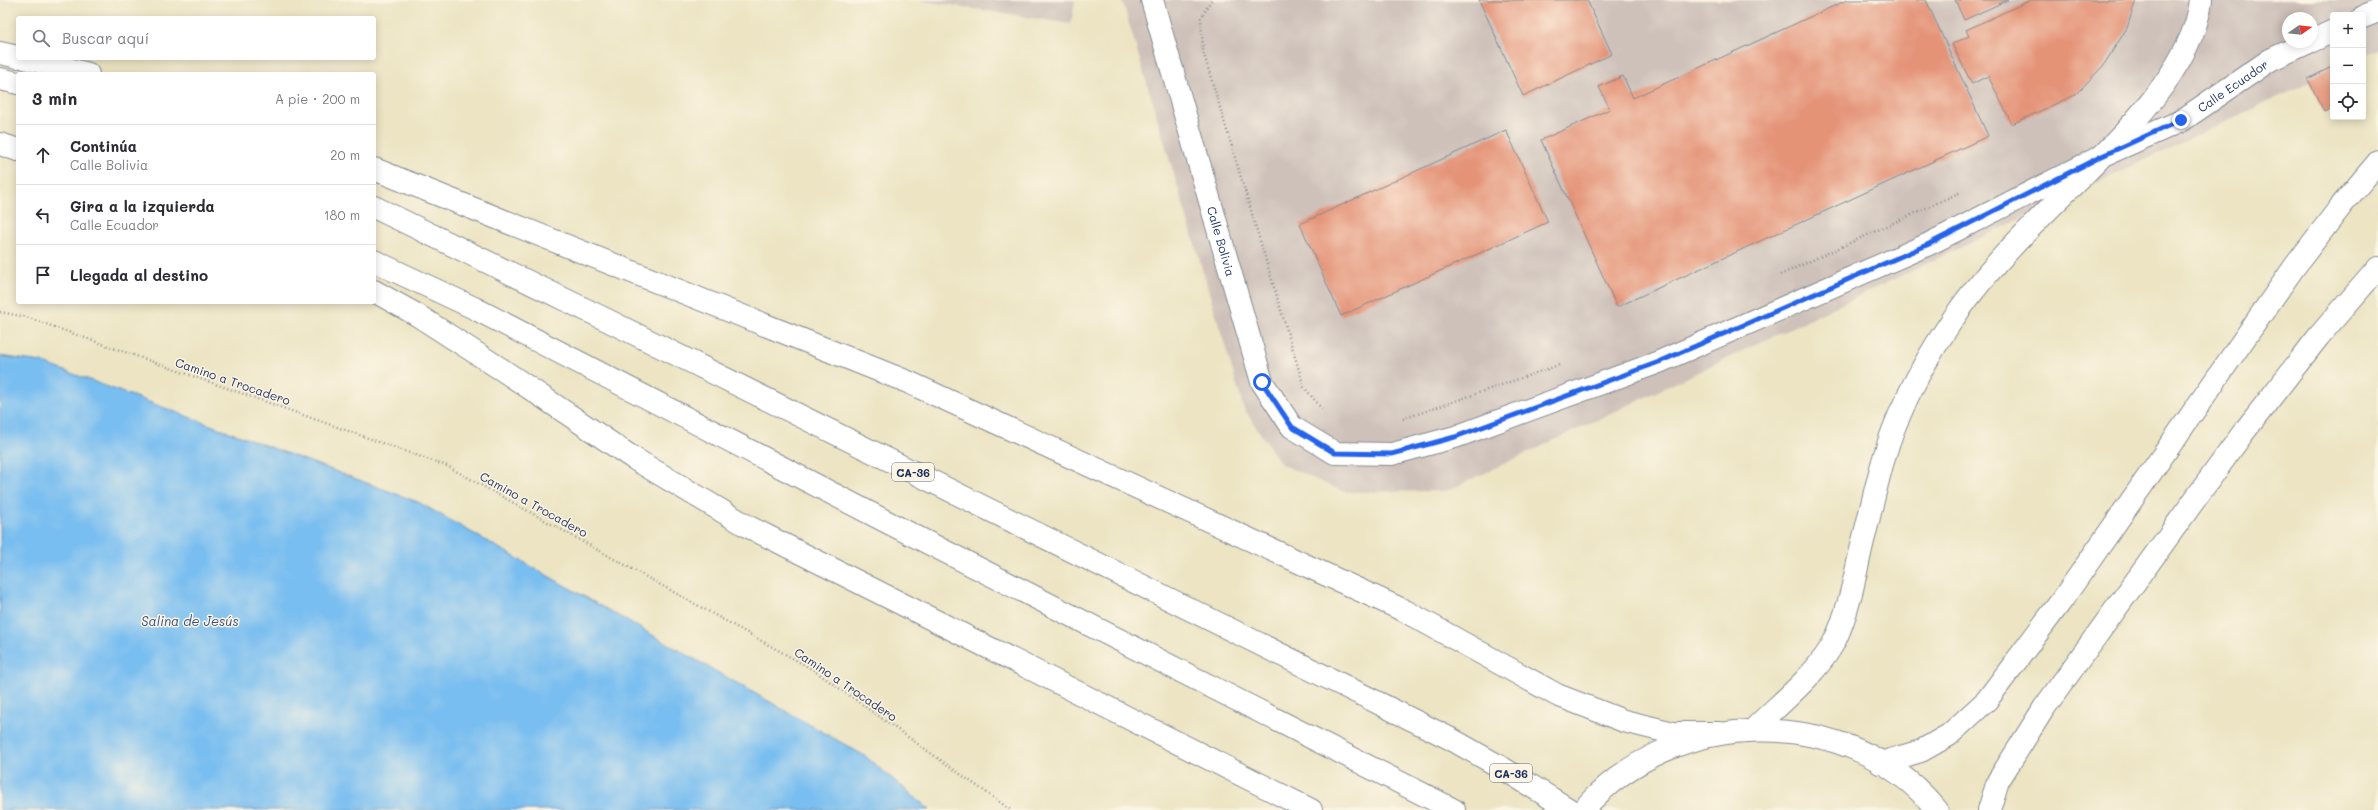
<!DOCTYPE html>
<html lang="es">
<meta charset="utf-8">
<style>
:root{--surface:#fff;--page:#f7f7f7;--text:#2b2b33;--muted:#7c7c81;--line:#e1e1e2}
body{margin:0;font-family:Mali,sans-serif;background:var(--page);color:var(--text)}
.controls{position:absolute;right:12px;top:12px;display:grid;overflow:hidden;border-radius:4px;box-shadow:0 2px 10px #0003}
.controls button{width:36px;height:36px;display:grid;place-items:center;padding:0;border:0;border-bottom:1px solid var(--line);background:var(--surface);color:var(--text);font:20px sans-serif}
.compass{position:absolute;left:2282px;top:12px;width:36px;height:36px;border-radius:50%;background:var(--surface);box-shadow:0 2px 10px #0003;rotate:76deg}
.stop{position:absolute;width:12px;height:12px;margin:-9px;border:3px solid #2563eb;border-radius:50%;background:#fff}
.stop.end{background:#2563eb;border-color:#fff;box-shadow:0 1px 4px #0008}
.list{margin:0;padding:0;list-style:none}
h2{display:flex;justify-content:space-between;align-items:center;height:52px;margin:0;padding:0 16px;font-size:17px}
h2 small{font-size:13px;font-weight:400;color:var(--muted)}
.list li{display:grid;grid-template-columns:26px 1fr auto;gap:12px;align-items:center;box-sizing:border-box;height:60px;padding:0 16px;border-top:1px solid var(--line)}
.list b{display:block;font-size:15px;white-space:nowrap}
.list p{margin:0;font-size:13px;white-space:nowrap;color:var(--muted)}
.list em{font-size:13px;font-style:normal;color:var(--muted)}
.icon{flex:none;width:22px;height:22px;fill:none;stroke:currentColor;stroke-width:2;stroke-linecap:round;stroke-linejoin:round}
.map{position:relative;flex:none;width:2378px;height:810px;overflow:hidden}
.search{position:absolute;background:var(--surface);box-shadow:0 2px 10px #0003;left:16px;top:16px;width:360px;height:44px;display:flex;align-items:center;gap:10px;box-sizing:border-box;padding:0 14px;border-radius:4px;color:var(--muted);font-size:15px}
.panel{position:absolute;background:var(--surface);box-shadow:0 2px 10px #0003;left:16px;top:72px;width:360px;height:232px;border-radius:4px}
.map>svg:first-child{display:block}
.industrial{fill:#cec1ba;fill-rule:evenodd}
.water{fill:#79bef0;stroke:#4a76a7}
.building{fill:#e49377}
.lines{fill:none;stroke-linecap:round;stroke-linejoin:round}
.street-casing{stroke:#848a90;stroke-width:24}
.secondary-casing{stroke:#848a90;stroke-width:24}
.highway-casing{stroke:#848a90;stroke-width:24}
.path{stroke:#848a90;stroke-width:2.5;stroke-dasharray:1 3;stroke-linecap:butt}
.street{stroke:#fff;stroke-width:22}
.secondary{stroke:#fff;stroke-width:22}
.highway{stroke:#fff;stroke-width:22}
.route{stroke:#2563eb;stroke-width:5}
.labels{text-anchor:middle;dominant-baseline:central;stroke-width:3;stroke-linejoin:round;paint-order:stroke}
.shield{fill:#fcf5e5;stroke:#5e6a86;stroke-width:1}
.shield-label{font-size:11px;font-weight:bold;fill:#1b2f5e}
.street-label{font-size:12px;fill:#1b2f5e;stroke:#fcf5e5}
.water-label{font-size:13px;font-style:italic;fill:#325382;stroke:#fcf5e5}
</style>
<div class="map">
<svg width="2378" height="810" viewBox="0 0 2378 810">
<rect width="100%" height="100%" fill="#fcf5e5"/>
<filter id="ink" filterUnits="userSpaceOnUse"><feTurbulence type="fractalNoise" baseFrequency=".025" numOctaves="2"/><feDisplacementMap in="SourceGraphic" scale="8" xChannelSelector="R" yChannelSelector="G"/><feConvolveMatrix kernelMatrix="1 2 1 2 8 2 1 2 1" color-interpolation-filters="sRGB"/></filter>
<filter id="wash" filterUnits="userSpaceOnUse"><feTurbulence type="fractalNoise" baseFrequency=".012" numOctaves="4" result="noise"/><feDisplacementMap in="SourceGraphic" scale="16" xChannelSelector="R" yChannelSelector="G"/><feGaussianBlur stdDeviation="0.9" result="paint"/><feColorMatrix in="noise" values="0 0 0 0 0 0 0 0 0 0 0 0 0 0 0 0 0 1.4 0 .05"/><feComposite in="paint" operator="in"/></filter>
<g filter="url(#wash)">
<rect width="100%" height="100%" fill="#ece4c3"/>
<path class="industrial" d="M917,0H1075L1071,24Z
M1122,0H2378V50L2363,57V15H2333V71L1447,491L1344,492L1281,464L1244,409ZM2288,18H2312V42H2288Z"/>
<path class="water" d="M0,356L41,362L418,502L865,756L930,810H0Z"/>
<g id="blocks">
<path class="building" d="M1479,0H1587L1612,54L1523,96Z
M1847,0H1926L1988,136L1617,307L1541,140L1610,109L1599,87L1623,76L1633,98Z
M1955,0H2008L1964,20Z
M2031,0H2136L2127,28L2103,66L2075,95L2012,124L1988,76L1972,84L1952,44L1969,36L1966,30Z
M2333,66V108L2324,112L2308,79Z
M1506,130L1548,222L1341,316L1300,224Z"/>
</g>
</g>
<g filter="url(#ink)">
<use href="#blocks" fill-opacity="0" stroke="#848a90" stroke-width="1"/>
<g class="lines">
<defs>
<g id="street">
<path id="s1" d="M1152,0L1262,382L1292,427L1335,453L1392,454L1455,437L1659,362L1929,244L2102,156L2181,121L2270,60L2309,42"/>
<path d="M2363,17L2378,11"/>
<path d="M2312,41L2333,31"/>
<path d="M1754,729C1780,703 1820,672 1836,638C1850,607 1855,574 1863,541C1873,503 1881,459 1896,423C1911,386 1931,351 1953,319C1976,285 2004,254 2033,225C2088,167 2192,82 2201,0"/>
</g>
<path id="secondary" d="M1880,763L1921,751L1949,735L1987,700L2062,600L2295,266L2341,206L2378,162
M1583,810C1672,706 1849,702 1937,810
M1989,810L1998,781L2044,708L2243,433L2319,336L2378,268"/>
<path id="highway" d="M0,53L18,57
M25,58L88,74
M0,79L18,83
M0,144L18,150
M374,169L908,382L1405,611L1557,695L1624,721L1673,733H1719
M374,207L609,321L1451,739L1504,769L1570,810
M374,261L474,308L889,523L1454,810
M374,291L417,315L504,371L633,458L747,526L1311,810"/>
</defs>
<use href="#street" class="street-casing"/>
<use href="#secondary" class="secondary-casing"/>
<use href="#highway" class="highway-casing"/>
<path class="path" d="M1211,0L1201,18L1203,51L1304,387L1322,409
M1780,275L1961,192
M0,312L26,317L447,466L812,669L1011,810
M1403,419L1559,365"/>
<use href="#street" class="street"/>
<use href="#secondary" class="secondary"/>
<use href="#highway" class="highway"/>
</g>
</g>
<g class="lines" filter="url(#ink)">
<path class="route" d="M1262,382L1292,427L1335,453L1392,454L1455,437L1659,362L1929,244L2102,156L2181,120"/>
</g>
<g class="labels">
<g class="shield">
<rect x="892" y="463" width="42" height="18" rx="3"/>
<rect x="1490" y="764" width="42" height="18" rx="3"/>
</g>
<g class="shield-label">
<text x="913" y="472">CA-36</text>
<text x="1511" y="773">CA-36</text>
</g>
<g class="street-label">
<text stroke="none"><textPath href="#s1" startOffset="1479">Calle Ecuador</textPath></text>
<text stroke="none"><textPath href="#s1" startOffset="251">Calle Bolivia</textPath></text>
<text transform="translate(233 381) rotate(19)">Camino a Trocadero</text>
<text transform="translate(534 504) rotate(29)">Camino a Trocadero</text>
<text transform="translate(846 684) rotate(34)">Camino a Trocadero</text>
</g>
<g class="water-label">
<text x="190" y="620">Salina de Jesús</text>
</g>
</g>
</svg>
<div class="controls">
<button>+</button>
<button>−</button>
<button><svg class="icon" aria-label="locate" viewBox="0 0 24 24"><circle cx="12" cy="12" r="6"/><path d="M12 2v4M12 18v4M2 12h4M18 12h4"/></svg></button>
</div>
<svg class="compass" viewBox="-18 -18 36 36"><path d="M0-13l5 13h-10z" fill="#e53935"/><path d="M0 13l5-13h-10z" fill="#7c7c81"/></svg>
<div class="stop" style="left:1262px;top:382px"></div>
<div class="stop end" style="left:2181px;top:120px"></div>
<div class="search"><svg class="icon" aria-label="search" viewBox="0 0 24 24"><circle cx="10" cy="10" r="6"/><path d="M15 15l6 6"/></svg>Buscar aquí</div>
<section class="panel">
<h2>3 min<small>A pie · 200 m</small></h2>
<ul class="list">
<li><svg class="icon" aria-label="ahead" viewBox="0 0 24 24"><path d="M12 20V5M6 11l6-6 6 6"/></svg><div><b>Continúa</b><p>Calle Bolivia</p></div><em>20 m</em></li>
<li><svg class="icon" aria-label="left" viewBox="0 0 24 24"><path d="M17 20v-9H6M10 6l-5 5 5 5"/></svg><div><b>Gira a la izquierda</b><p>Calle Ecuador</p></div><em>180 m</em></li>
<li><svg class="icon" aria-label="arrive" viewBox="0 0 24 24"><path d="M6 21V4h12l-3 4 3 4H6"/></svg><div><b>Llegada al destino</b></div></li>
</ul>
</section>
</div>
